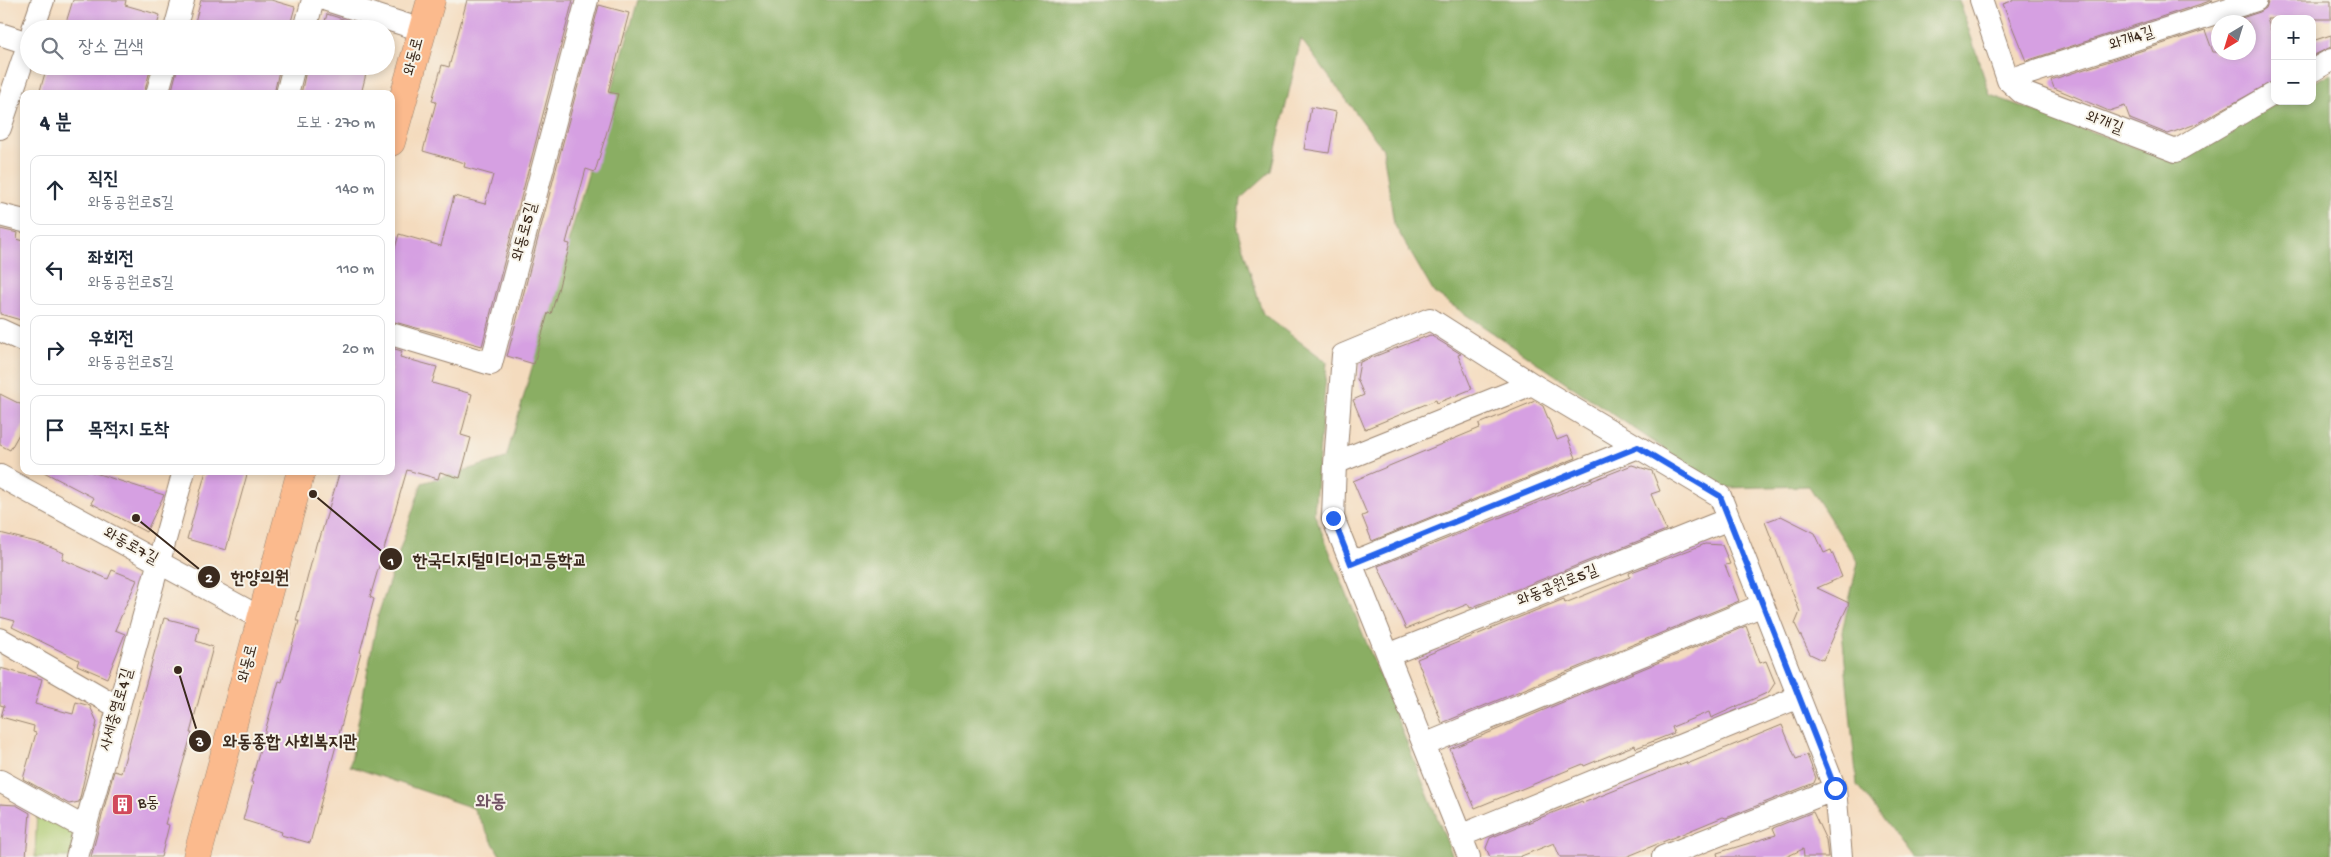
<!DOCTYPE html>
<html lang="ko">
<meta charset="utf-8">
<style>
:root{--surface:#fff;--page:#f2f2f3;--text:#1f2937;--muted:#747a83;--line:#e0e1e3}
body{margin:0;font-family:"Gochi Hand","Poor Story",sans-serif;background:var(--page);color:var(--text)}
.controls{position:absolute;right:15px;top:15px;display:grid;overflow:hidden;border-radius:10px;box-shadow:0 2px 8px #0003}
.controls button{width:45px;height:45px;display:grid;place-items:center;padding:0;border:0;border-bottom:1px solid var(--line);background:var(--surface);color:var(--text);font:25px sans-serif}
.compass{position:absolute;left:2211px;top:15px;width:45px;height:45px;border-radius:50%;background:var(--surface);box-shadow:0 2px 8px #0003;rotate:218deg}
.stop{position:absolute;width:15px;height:15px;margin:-11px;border:4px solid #2563eb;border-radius:50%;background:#fff}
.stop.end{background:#2563eb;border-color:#fff;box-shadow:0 1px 5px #0008}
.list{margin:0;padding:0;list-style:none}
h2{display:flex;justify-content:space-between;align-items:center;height:65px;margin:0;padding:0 20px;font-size:21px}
h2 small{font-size:16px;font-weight:400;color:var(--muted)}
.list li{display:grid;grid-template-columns:32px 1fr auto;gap:15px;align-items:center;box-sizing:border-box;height:70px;margin:0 10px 10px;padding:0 10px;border:1px solid var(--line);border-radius:10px}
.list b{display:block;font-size:19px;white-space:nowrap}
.list p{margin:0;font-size:16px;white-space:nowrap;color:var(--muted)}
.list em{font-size:16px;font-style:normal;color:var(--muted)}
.icon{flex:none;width:28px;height:28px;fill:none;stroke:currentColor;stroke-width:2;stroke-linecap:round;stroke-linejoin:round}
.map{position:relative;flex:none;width:2331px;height:857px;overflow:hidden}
.search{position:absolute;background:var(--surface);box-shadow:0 2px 8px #0003;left:20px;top:20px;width:375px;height:55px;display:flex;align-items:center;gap:12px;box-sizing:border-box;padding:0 18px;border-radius:28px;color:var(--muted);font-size:19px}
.panel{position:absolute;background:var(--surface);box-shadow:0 2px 8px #0003;left:20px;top:90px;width:375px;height:385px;border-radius:10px}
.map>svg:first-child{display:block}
.green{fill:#adca71;stroke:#747a48}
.forest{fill:#8aae63;stroke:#626c40}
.building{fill:#d6a0e2}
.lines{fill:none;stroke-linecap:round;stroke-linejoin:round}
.minor-casing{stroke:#98826e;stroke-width:24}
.major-casing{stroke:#98826e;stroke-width:29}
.minor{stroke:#fff;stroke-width:22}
.major{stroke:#fbba8d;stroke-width:28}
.route{stroke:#2563eb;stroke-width:6}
.labels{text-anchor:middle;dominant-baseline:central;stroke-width:4;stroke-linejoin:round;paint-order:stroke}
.street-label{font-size:16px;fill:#3b2a1e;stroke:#f7f3e8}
.poi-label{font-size:16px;fill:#3b2a1e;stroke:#f7f3e8;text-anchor:start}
.quarter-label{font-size:19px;font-weight:bold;fill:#715363;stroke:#f7f3e8}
.leader{fill:none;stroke:#3b2a1e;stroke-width:2}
.callout-dot{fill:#3b2a1e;stroke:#f7f3e8;stroke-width:2}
.mark-label{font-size:15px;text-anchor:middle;font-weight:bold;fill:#fff}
.callout-label{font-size:18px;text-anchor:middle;font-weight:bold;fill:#3b2a1e;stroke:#f7f3e8;stroke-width:4;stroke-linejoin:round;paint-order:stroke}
</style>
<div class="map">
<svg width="2331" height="857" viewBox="0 0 2331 857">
<rect width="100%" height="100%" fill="#f7f3e8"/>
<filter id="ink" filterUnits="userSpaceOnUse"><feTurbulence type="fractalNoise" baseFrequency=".02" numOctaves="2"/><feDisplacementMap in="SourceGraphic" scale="10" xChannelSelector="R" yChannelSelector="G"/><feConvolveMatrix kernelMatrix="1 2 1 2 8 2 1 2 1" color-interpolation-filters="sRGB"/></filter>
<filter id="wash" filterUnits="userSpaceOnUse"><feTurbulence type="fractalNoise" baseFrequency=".0096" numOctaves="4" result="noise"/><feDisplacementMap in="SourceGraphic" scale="20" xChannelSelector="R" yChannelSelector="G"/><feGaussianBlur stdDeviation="1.12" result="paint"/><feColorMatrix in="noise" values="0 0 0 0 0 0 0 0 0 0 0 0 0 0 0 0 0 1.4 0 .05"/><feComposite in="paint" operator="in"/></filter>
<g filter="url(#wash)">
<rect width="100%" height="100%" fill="#f4dbbe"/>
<path class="green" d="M37,808L78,829L71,857H35Z"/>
<path class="forest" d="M638,0H1959L1990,95L2175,162L2281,101H2312V83L2331,73V857H1912L1857,785L1842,631L1858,562L1809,486L1722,488L1434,293L1394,224L1383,149L1301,39L1271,171L1240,199L1237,229L1263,314L1327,362L1314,513L1453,857H501L473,808L350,766L378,615L422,483L506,458Z"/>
<g id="blocks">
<path class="building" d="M73,0H126L125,5L160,15L156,29H64Z
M201,0H271L295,7L289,29H193Z
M467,0H573L482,346L391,321V263L399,234L441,246L454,196L485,204L493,175L464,167L465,163L423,151L436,102L432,101L442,65L449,67Z
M2015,0H2213L2026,61L2003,4Z
M2269,0H2331V19H2267L2275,41V80L2196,124L2168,134L2130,119L2125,106L2109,111L2054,88L2051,80L2205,30L2213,52H2248V22H2229L2260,12L2266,8Z
M599,5L629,13L608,92L618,94L595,172L586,169L566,243L570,244L558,290L551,314L548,313L534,364L507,356L508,353Z
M327,14L374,29H323Z
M2331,35V47L2312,56V41Z
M47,66H151L144,94H39Z
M178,66H280L274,94H171Z
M307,66H340L366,74L361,94H301Z
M1311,107L1336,112L1329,153L1304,149Z
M0,229L18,233L17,239L24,241V321L0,314Z
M1430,335L1461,354L1458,355L1472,389L1437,403L1436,400L1365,429L1353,400L1364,395L1357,379L1360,362Z
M391,348L402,351L400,357L437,367L432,383L472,394L461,435L471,438L460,478L440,472L438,479L407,470L370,597L374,599L360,652H361L310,843L281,835L282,832L243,820L253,783L251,782L279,681L282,682L299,621H296L317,541H319L340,471H391Z
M0,394L24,406V425L10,450L0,445Z
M1535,401L1543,406L1557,440L1567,436L1576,458L1372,541L1362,516L1367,514L1353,481L1480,428L1479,424Z
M1632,465L1652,471L1660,491L1651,494L1666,530L1470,608L1468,604L1406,629L1378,566Z
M42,471H89L164,495L146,532L91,503L94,498Z
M206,471H248L226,550L187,539Z
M1781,516L1815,533L1824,553L1831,550L1842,577L1817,588L1849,603L1823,660L1810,654L1795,624L1800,612L1765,522Z
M0,533L40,543L64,553L62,559L108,579L112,570L137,580L115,630L125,634L107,678L77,665L79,660L12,627L15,621L0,617Z
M1705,544L1722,545L1730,564L1725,565L1739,601L1442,723L1417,659L1564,599L1565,603L1630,577L1629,573Z
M164,618L199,627L196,641L213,647L190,733H192L165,824L169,825L161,857H91L114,771L121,773Z
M1746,626L1760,663L1766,661L1775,683L1769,692L1711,718L1709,712L1672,727L1674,733L1636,748L1635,745L1584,766L1583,764L1475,808L1450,749Z
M0,668L42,679L35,704L73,714L76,702L90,706L97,722L79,802L69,804L23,779L36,733L33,732L34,726L1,717L4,706L0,705Z
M1782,725L1796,759L1807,755L1816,778L1814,783L1726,818L1723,817L1626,857H1560L1554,843L1519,857H1490L1486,848L1490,838L1582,801L1583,803L1686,762L1687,764Z
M0,804L16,805L30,813L26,857H0Z
M1813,812L1826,840L1828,857H1804L1803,849L1786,857H1718L1717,853L1776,835L1773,828Z"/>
</g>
</g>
<g filter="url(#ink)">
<use href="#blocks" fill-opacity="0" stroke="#98826e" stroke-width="1"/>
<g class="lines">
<defs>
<path id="minor" d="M327,0L422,30
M1981,0L2008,80L2021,92L2176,151L2275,93
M33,29L43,0
M175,29L183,0
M305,29L313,0
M0,34L28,43
M2312,71L2331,60
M2008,80L2256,0
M157,94L165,66
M287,94L294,66
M0,128L29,42
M0,215L24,221
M0,330L24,341
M391,334L491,364L587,0
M1335,463L1343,355L1430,319L1532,384
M0,476L261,618
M1351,563L1638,447
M0,639L118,707
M1388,655L1729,519
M1424,745L1763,605
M0,781L85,828
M1460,836L1799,697
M77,857L184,471
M1469,857L1333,518L1335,463L1532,384L1720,496L1835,789L1841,857
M1663,857L1835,789"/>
<path id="major" d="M391,142L431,0
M197,857L301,471"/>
</defs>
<use href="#minor" class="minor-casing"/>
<use href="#major" class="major-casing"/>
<use href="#minor" class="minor"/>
<use href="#major" class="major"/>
</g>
</g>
<g class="lines" filter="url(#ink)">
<path class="route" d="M1333,518L1351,564L1638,447L1720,496L1835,788"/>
</g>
<defs>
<symbol id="building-square" viewBox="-11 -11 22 22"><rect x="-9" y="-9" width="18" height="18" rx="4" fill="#d1495b" stroke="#f7f3e8"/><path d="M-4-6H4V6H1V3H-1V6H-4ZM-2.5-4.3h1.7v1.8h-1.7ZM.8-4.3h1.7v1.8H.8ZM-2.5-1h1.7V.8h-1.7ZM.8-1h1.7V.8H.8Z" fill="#fff"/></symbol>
</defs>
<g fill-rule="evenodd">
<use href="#building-square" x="110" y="792" width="25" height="25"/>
</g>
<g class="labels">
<g class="street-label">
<text transform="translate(2132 40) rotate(-18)">와개4길</text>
<text transform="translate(415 57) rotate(-75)">와동로</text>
<text transform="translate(2104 124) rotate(21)">와개길</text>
<text transform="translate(526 232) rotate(-75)">와동로5길</text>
<text transform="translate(130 547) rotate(29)">와동로7길</text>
<text transform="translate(1558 587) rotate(-22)">와동공원로5길</text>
<text transform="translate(249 664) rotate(-75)">와동로</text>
<text transform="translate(118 710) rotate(-74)">사세충열로4길</text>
</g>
<g class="poi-label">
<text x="138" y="804">B동</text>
</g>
<g class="quarter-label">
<text x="491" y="803">와동</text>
</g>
</g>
<path class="leader" d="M313 494L391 559M136 518L209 577M178 670L200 741"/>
<g class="callout-dot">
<circle cx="313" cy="494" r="5"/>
<circle cx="136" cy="518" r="5"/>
<circle cx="178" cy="670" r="5"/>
<circle cx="391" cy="559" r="12"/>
<circle cx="209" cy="577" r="12"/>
<circle cx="200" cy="741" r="12"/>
</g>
<g class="mark-label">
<text x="391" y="565">1</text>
<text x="209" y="582">2</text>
<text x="200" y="746">3</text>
</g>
<g class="callout-label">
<text x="500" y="566">한국디지털미디어고등학교</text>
<text x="260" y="583">한양의원</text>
<text x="290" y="747">와동종합 사회복지관</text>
</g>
</svg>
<div class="controls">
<button>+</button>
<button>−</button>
</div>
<svg class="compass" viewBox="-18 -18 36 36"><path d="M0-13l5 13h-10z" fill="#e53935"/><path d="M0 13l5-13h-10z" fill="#747a83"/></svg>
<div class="stop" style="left:1835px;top:788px"></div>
<div class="stop end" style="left:1333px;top:518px"></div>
<div class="search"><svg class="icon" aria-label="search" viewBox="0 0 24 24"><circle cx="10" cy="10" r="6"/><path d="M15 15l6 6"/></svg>장소 검색</div>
<section class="panel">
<h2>4 분<small>도보 · 270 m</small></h2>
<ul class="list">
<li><svg class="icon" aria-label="ahead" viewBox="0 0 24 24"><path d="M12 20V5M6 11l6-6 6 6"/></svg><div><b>직진</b><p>와동공원로5길</p></div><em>140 m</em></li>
<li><svg class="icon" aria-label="left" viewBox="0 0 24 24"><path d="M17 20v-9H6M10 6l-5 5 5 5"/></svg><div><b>좌회전</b><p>와동공원로5길</p></div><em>110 m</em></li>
<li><svg class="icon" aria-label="right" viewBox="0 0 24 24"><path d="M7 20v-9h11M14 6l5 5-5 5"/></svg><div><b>우회전</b><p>와동공원로5길</p></div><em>20 m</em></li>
<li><svg class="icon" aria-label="arrive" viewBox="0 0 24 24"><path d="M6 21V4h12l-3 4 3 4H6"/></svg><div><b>목적지 도착</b></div></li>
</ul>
</section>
</div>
